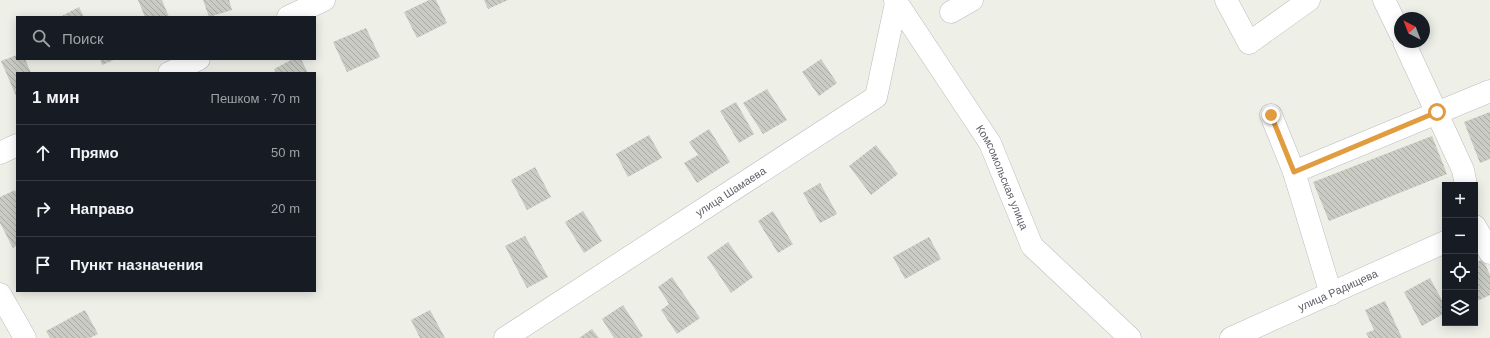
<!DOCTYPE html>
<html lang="ru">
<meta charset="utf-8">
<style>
:root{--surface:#171b24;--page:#20242c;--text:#f1f3f6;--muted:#9ea1a6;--line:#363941}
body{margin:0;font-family:Helvetica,sans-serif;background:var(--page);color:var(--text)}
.controls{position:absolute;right:12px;bottom:12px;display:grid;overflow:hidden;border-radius:0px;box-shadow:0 2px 10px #0003}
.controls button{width:36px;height:36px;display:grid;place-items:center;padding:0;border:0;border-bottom:1px solid var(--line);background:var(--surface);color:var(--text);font:20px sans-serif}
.compass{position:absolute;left:1394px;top:12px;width:36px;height:36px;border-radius:50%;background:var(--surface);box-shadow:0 2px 10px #0003;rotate:318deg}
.stop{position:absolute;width:12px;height:12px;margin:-9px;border:3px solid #e09c3e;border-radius:50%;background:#fff}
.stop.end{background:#e09c3e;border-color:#fff;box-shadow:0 1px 4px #0008}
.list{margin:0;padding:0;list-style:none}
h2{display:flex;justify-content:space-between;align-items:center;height:52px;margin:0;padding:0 16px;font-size:17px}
h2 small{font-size:13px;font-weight:400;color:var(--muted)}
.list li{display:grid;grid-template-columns:26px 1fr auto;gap:12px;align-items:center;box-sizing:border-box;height:56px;padding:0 16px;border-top:1px solid var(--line)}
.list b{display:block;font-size:15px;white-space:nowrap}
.list em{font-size:13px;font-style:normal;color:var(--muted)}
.icon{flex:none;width:22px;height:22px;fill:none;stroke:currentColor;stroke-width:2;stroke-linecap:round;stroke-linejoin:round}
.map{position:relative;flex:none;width:1490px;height:338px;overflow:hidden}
.search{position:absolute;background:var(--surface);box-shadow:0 2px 10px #0003;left:16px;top:16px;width:300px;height:44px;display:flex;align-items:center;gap:10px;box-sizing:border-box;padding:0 14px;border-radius:0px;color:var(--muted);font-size:15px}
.panel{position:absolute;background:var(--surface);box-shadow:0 2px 10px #0003;left:16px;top:72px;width:300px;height:220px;border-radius:0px}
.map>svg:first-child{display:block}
.building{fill:url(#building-back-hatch)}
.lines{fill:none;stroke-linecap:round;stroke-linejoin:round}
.minor-casing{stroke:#bbbac0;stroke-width:23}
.minor{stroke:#fff;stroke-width:22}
.route{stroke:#e09c3e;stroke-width:5}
.labels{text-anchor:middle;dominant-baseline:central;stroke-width:3;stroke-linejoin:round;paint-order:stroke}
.street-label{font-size:11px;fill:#605f67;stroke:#fff}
</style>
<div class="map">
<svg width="1490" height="338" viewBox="0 0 1490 338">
<defs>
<pattern id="building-back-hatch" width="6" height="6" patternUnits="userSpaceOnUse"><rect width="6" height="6" fill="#caccc4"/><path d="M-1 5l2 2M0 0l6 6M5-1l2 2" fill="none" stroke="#a7a9a3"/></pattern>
</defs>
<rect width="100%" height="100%" fill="#eef0e8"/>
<path class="building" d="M138,0H162L169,17H145Z
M203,0H229L232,10L209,17Z
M429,0H436L447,23L417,38L404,12Z
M484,0H508L488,9Z
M79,7L84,17H60Z
M366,28L380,57L347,72L333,42Z
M17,55V59H25L31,73H17V98L1,61Z
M100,59H116L102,65Z
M293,59H301L308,73H276L274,69Z
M821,59L837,83L819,96L802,72Z
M767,89L787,120L763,134L743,103Z
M736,102L754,134L739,143L720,111Z
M1490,112V159L1480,163L1464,122Z
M709,129L730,162L697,183L684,163L698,155L689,142Z
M649,135L662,158L628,177L616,154Z
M1432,136L1447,174L1329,221L1313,182Z
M876,145L898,174L871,195L849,166Z
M535,167L551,197L527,210L511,180Z
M820,183L837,214L820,223L803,193Z
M15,190L17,194V245L13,248L0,223V197Z
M583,211L602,241L584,253L565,222Z
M773,211L793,244L778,253L758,221Z
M525,236L548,277L527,288L505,246Z
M929,237L941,259L905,279L893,257Z
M728,242L753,277L731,293L707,257Z
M1483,259L1490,275V295L1475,302V263Z
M672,277L700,318L677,334L661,310L669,304L658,287Z
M1430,278L1445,306V313L1422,326L1404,292Z
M1385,301L1402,338H1369L1366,333L1374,330L1365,310Z
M623,305L643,336L640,338H614L602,319Z
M85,310L98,334L90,338H50L46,331Z
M430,310L445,338H420L411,320Z
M592,329L599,338H579Z"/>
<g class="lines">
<defs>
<g id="minor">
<path id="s1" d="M895,0L990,143L1032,246L1130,338"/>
<path d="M1226,0L1249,43L1309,0"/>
<path d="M1384,0L1400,33"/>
<path d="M951,12L972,0"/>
<path d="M288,17L324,0"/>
<path d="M1404,42L1463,170L1466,185"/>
<path d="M169,73L199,59"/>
<path d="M1271,115L1294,172L1331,294"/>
<path d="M0,153L17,145"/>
<path d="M1294,172L1490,91"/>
<path d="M1475,226L1490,253"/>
<path d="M0,294L25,338"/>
<path id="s2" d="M505,338L876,97L896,3"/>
<path id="s3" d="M1231,338L1445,242"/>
</g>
</defs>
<use href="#minor" class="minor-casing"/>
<use href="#minor" class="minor"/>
</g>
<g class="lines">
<path class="route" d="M1271,115L1294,172L1437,112"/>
</g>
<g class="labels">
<g class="street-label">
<text stroke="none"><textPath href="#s1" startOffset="208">Комсомольская улица</textPath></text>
<text stroke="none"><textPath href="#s2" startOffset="269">улица Шамаева</textPath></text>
<text stroke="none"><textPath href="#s3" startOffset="117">улица Радищева</textPath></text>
</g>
</g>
</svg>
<div class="controls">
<button>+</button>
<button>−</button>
<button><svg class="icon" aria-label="locate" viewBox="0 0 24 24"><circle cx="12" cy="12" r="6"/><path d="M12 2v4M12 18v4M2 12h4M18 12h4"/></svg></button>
<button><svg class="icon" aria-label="layers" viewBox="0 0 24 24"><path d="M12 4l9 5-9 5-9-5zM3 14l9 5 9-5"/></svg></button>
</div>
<svg class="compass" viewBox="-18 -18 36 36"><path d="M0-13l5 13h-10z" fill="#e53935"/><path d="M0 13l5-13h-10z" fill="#9ea1a6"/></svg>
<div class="stop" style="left:1437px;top:112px"></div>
<div class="stop end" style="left:1271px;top:115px"></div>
<div class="search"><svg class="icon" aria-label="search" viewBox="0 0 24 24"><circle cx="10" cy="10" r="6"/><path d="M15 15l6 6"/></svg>Поиск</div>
<section class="panel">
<h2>1 мин<small>Пешком · 70 m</small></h2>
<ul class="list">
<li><svg class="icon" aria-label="ahead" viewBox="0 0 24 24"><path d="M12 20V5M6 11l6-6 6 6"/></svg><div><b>Прямо</b></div><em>50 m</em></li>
<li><svg class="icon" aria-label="right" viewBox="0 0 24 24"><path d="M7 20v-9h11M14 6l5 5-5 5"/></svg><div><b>Направо</b></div><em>20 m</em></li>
<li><svg class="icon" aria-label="arrive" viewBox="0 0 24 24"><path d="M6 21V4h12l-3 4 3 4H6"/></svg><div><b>Пункт назначения</b></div></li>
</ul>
</section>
</div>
